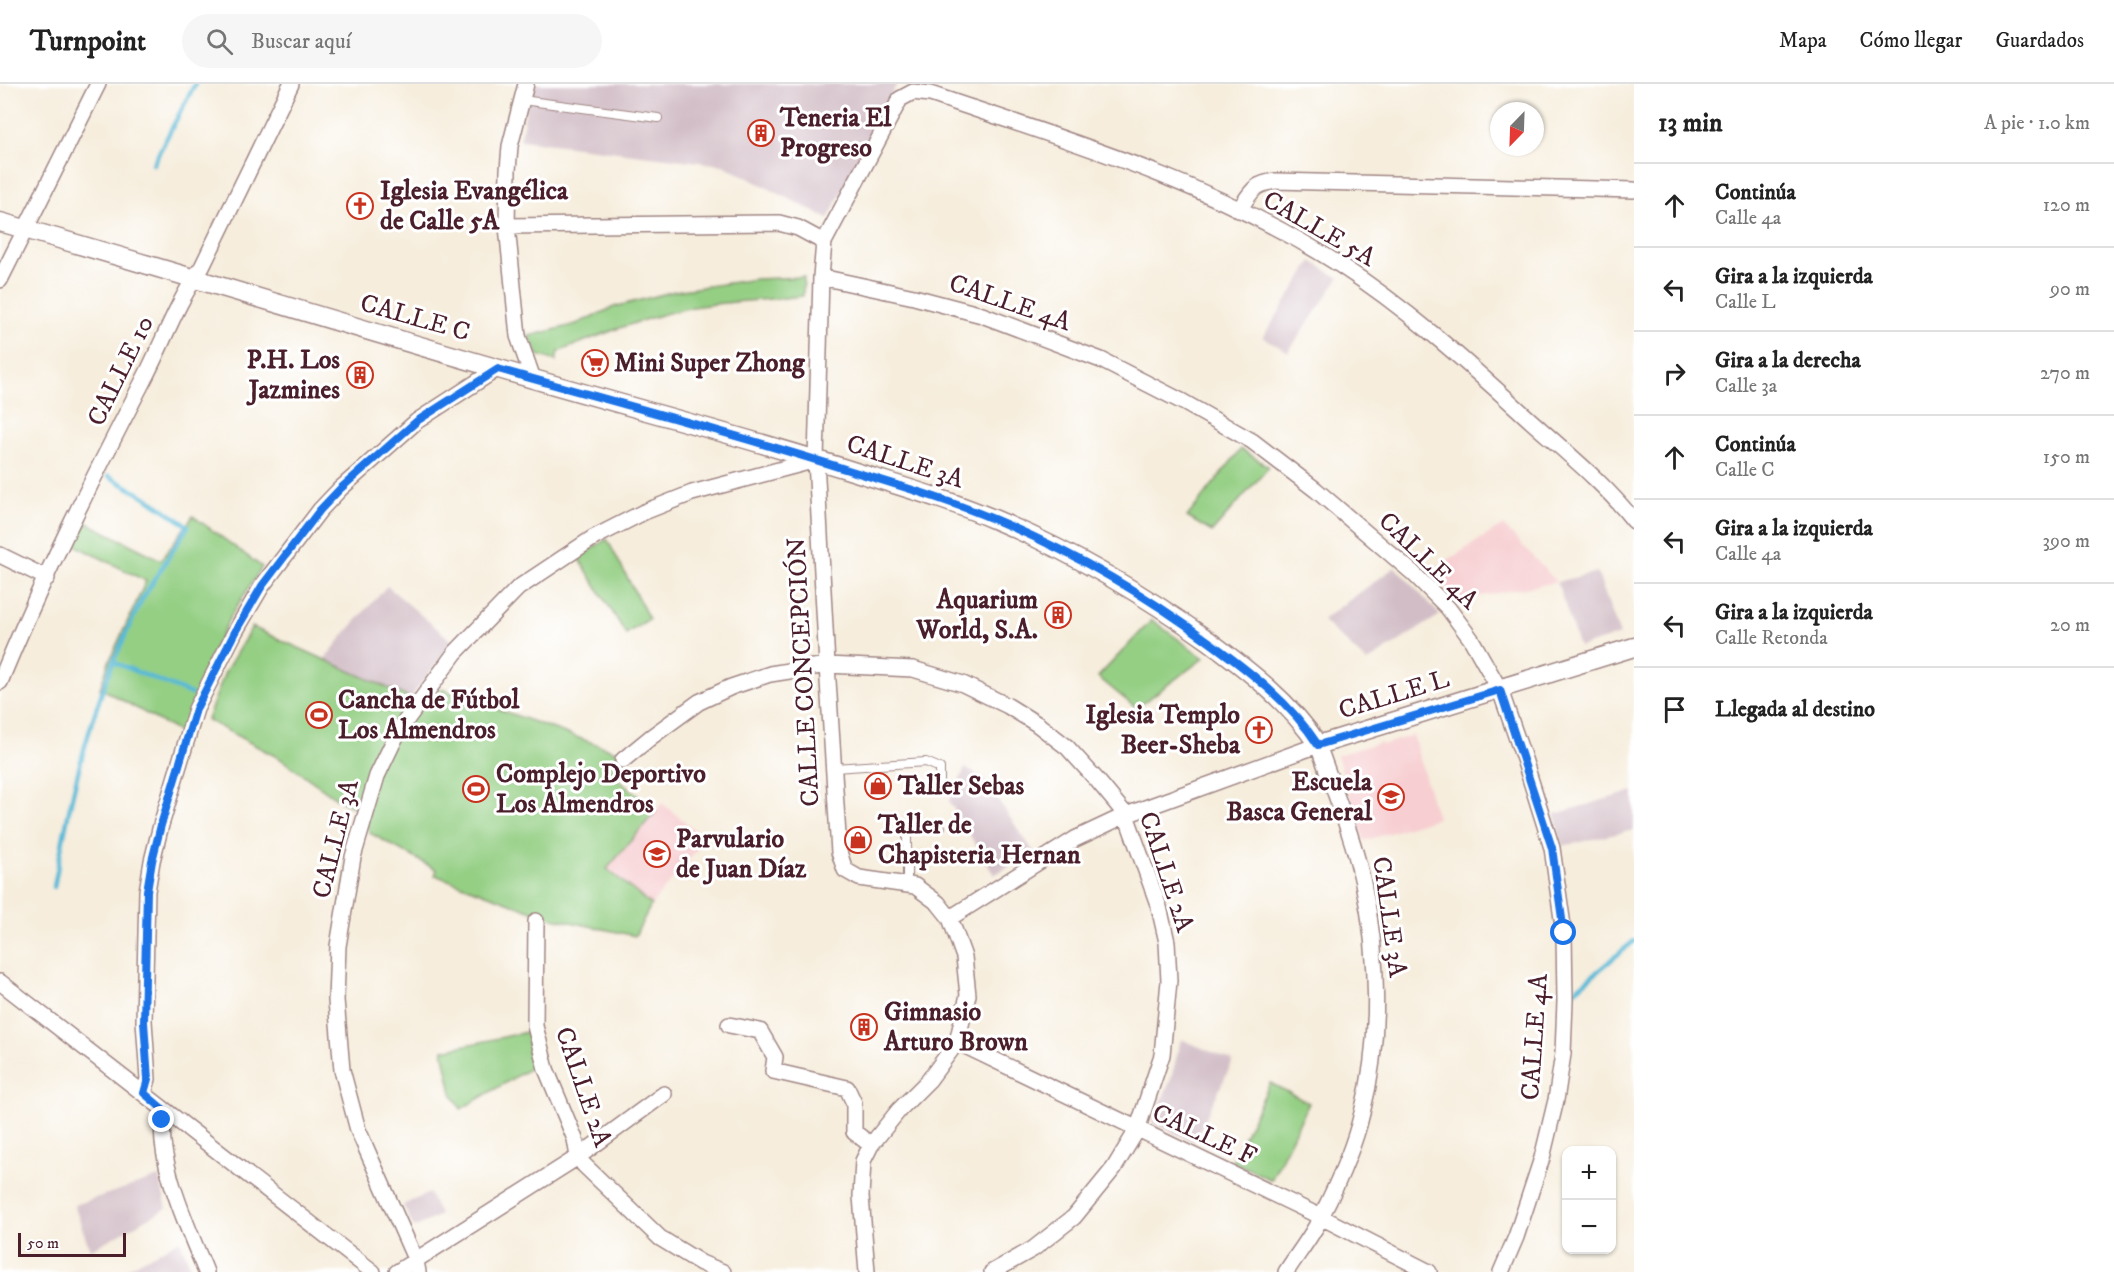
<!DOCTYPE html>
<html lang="es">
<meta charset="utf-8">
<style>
:root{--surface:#fff;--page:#f6f6f6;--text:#222;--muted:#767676;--line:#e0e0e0}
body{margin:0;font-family:"IM FELL DW Pica",serif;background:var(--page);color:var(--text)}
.controls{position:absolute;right:18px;bottom:18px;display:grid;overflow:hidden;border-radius:12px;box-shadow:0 2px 4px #0004}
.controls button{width:54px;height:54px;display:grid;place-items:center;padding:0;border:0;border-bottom:2px solid var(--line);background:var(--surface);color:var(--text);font:30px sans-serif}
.compass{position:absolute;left:1490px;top:18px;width:54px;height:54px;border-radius:50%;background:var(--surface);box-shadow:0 2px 4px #0004;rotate:203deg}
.scale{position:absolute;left:18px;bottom:15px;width:108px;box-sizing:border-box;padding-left:6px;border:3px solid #4a1f2b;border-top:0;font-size:16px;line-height:21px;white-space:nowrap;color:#4a1f2b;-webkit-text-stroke:4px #fff;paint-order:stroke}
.stop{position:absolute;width:18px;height:18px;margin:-14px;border:4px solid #1a73e8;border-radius:50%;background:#fff}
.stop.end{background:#1a73e8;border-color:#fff;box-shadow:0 2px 6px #0008}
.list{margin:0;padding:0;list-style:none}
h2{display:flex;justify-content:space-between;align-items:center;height:78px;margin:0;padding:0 24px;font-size:26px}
h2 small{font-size:20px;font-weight:400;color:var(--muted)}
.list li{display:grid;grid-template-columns:39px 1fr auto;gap:18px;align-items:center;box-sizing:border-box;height:84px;padding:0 24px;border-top:2px solid var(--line)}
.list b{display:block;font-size:22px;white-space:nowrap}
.list p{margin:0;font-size:20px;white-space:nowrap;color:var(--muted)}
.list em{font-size:20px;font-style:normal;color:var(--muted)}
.icon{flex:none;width:33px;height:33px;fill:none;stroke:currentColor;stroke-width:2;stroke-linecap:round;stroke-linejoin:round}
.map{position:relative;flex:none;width:1634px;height:1188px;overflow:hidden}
header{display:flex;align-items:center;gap:36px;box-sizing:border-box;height:84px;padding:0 30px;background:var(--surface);border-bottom:2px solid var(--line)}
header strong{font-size:28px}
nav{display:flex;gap:33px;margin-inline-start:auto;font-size:21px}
.search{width:420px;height:54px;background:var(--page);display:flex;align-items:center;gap:15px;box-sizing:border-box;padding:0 21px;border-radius:33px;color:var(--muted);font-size:22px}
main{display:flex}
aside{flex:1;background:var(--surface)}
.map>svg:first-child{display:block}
.built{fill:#f7cfd2}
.industrial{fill:#d2bdc6}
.green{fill:#94cf84;stroke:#6f7758;stroke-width:1.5}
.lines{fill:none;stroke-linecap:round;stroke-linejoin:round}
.stream{stroke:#59b9d7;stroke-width:4.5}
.service-casing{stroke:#a08684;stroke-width:10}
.minor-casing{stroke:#a08684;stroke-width:18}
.tertiary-casing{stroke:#a08684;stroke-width:21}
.service{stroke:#fff;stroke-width:8}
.minor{stroke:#fff;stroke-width:15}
.tertiary{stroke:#fff;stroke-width:18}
.route{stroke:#1a73e8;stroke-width:8}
.labels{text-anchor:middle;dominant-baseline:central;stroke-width:6;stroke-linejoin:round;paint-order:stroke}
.poi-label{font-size:26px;font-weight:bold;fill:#4a1f2b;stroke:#fff;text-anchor:start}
.street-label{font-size:26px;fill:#4a1f2b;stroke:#fff}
</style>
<header>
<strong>Turnpoint</strong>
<div class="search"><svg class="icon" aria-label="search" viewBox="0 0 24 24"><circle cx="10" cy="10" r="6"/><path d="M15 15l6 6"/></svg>Buscar aquí</div>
<nav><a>Mapa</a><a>Cómo llegar</a><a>Guardados</a></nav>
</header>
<main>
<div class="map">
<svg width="1634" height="1188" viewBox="0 0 1634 1188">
<rect width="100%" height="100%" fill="#fff"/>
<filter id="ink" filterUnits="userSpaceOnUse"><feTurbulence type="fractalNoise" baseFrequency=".0167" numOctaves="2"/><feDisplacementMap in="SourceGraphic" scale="12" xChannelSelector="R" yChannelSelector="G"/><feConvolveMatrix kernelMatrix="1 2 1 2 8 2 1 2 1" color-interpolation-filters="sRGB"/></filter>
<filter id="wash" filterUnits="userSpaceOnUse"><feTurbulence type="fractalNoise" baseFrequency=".008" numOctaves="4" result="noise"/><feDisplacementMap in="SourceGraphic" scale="24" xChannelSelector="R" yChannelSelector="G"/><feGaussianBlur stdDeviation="1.35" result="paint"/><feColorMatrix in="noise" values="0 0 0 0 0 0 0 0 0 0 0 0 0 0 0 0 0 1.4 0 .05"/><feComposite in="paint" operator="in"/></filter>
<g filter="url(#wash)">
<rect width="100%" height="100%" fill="#f6eddc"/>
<path class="built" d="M1503,441L1557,498L1460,516L1429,488Z
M1413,651L1437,734L1364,757L1337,671L1381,658L1382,661Z
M662,719L706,755L651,821L607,785Z"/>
<path class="industrial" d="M535,0H897L828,135L723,81L520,56L528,16Z
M1312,177L1339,194L1288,268L1263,253Z
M1395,483L1440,531L1367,578L1322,536Z
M1597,488L1620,551L1579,563L1557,498Z
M387,502L453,558L410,614L324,576L348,546Z
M965,684L982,693L1034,768L994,791L949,717Z
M1634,707V746L1562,762L1555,730Z
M1181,955L1233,977L1194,1058L1152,1039L1171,995Z
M159,1093L167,1124L90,1166L74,1121Z
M429,1109L440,1131L414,1144L403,1121Z
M180,1156L193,1188H121L139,1178Z"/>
<path class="green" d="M804,193L803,212C767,216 729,217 693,223C646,233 602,250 558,268L556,277L538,271L529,252L574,241L614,223L675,207L756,195Z
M1241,365L1269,383L1212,448L1187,433Z
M193,432L262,483L230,533L206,584L182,650L106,607L100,605L108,580L146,497L73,460L84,437L161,476Z
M607,455L649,535L626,550L578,473Z
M1152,536L1204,574L1136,624L1098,593Z
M252,543L410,614L442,605L618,668L612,690L656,727L607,785L651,821L635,852L548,833L435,791L437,786L370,749L359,725L345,720L279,674L207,636L225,588Z
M527,948L536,981L461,1025L452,1009L443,966Z
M1270,999L1309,1019L1271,1096L1232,1077Z"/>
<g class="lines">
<path class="stream" d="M153,80L195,0
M108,392L147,414L188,442L141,517L113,578L191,610
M54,803C68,726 84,651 113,578
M1574,907L1634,857"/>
</g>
</g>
<g filter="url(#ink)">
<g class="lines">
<defs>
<path id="service" d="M522,16L658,34
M834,684L926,678L940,684V705
M907,801V747L941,743"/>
<path id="minor" d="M526,0L510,62L508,86L507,142L518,252L533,295
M1239,126C1252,107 1253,100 1276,97L1634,106
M507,142L779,139L798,144L824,158
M821,193L914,213L982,231L1101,276L1183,318L1252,357L1316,406L1413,489L1448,524L1471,555L1500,606L1524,675L1552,764L1564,849L1565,917L1563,970L1556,1016L1542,1074L1516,1153L1501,1188
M0,196L98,0
M0,471L47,494
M0,598C41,497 91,398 141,301C162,262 176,219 202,183L291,0
M623,676L651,653L699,618L731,603L770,590L827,581L913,585L963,600L1008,622L1037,640L1067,663L1097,696L1126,731L1159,823L1167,858L1169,897L1162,971L1137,1046L1114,1084L1074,1133L1033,1165L992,1188
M950,834L1075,755L1126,731L1318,661C1334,707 1353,752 1363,799C1379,873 1381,956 1362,1029C1354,1064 1338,1099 1322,1131C1313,1151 1298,1169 1286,1188
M536,837L535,942L546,985L575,1055L578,1073L584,1081L660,1154L701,1179L723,1188
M0,898L373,1188
M729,941L760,947L775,973L773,987L847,1004L854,1019V1048L871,1061
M957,958L1321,1133L1429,1188
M144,1009L148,995L144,937L147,807L152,777L161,741L196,625L235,548L262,502L320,426L340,405L417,337L497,285
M165,1027C152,1068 190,1148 206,1188
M397,1188L578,1073L664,1010
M418,1188L416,1177L358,1046L342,986L336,916L338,862L353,773L377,692L399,646L455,569L518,504L593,454L644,428L692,409L816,376
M867,1188L861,1112L863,1077L871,1061L899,1026L929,996L957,958L968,911L964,873L950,834L938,819L915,802L859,794L845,786L839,768L827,581L816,376L821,193L824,158L900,15L913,8L930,10C1070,57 1214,100 1340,181C1405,223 1463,275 1520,327C1558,362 1602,396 1634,437"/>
<path id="tertiary" d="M0,138C167,185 332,237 499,285C614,319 731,349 846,385C896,401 947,415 996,436C1072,468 1142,509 1209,557C1248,586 1291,619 1318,661L1634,563"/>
</defs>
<use href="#service" class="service-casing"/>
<use href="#minor" class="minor-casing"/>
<use href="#tertiary" class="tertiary-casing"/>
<use href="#service" class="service"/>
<use href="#minor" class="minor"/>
<use href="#tertiary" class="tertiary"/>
</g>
</g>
<g class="lines" filter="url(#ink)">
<path class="route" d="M162,1036L165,1027L144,1009L148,995L144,938L147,807L152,777L161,741L196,625L235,548L262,502L320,426L340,405L417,337L498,285C614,318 732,349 848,386C898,401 948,416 996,436C1072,468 1142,508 1208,557C1248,586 1291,619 1318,661L1500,606L1552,764L1564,849"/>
</g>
<defs>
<symbol id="building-ring" viewBox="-11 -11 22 22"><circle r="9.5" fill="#fff" stroke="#c8321e" stroke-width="1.5"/><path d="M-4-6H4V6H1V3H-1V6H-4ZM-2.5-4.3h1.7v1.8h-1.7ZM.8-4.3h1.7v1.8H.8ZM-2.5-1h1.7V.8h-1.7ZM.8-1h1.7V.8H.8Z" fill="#c8321e"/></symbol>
<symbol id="church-ring" viewBox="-11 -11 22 22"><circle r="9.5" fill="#fff" stroke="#c8321e" stroke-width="1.5"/><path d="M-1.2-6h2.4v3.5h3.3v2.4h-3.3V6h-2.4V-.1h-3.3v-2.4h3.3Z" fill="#c8321e"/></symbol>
<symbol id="supermarket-ring" viewBox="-11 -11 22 22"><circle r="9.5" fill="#fff" stroke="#c8321e" stroke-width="1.5"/><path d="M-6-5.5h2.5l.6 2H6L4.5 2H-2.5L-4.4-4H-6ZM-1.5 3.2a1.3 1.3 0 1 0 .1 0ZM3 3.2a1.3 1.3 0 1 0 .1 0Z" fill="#c8321e"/></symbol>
<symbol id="stadium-ring" viewBox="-11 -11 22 22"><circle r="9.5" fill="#fff" stroke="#c8321e" stroke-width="1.5"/><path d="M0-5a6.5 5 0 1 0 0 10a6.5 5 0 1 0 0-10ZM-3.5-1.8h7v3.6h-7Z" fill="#c8321e"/></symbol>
<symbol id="shop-ring" viewBox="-11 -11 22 22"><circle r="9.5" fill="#fff" stroke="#c8321e" stroke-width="1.5"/><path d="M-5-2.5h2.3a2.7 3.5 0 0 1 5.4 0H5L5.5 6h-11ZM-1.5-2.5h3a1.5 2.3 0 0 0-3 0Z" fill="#c8321e"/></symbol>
<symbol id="school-ring" viewBox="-11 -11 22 22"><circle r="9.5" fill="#fff" stroke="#c8321e" stroke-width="1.5"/><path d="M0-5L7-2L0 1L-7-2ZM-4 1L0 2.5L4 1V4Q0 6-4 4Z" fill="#c8321e"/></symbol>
</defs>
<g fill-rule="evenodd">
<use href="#building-ring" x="746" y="34" width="30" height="30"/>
<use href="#church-ring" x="345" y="107" width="30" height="30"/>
<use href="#supermarket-ring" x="580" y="264" width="30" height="30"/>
<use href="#building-ring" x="345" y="276" width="30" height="30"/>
<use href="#building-ring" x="1043" y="516" width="30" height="30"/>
<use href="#stadium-ring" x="304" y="616" width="30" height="30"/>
<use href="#church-ring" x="1244" y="631" width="30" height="30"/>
<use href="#shop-ring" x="863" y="687" width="30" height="30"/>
<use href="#stadium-ring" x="461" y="690" width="30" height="30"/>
<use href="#school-ring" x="1376" y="698" width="30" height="30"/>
<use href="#shop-ring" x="843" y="741" width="30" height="30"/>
<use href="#school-ring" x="642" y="755" width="30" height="30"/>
<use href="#building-ring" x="849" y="928" width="30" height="30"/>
</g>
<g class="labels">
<g class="poi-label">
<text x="780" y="34">Teneria El<tspan x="780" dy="30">Progreso</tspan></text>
<text x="380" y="107">Iglesia Evangélica<tspan x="380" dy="30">de Calle 5A</tspan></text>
<text x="340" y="276" text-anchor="end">P.H. Los<tspan x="340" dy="30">Jazmines</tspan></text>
<text x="614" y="279">Mini Super Zhong</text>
<text x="1038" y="516" text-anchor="end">Aquarium<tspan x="1038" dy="30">World, S.A.</tspan></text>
<text x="338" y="616">Cancha de Fútbol<tspan x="338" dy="30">Los Almendros</tspan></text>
<text x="1240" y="631" text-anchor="end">Iglesia Templo<tspan x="1240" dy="30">Beer-Sheba</tspan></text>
<text x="496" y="690">Complejo Deportivo<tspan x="496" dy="30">Los Almendros</tspan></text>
<text x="1372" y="698" text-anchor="end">Escuela<tspan x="1372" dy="30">Basca General</tspan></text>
<text x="898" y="702">Taller Sebas</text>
<text x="878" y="741">Taller de<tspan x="878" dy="30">Chapisteria Hernan</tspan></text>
<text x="676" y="755">Parvulario<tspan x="676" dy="30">de Juan Díaz</tspan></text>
<text x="884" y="928">Gimnasio<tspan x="884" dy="30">Arturo Brown</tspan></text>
</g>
<g class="street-label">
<text transform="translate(1319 145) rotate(30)">CALLE 5A</text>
<text transform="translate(1010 219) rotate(19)">CALLE 4A</text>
<text transform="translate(415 234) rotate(16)">CALLE C</text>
<text transform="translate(121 287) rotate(-64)">CALLE 10</text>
<text transform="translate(905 378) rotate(18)">CALLE 3A</text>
<text transform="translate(1428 477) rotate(44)">CALLE 4A</text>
<text transform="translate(804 588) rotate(-93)">CALLE CONCEPCIÓN</text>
<text transform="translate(1394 611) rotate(-17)">CALLE L</text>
<text transform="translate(336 755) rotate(-76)">CALLE 3A</text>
<text transform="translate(1166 788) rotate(72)">CALLE 2A</text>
<text transform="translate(1389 833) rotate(82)">CALLE 3A</text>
<text transform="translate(1535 953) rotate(-86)">CALLE 4A</text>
<text transform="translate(583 1003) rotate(71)">CALLE 2A</text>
<text transform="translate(1204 1051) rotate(25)">CALLE F</text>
</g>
</g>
</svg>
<div class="controls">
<button>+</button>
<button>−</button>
</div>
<svg class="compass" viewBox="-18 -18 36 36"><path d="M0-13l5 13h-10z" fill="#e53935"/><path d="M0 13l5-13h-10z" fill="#767676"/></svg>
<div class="scale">50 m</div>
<div class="stop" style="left:1564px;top:849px"></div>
<div class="stop end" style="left:162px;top:1036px"></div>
</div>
<aside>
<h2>13 min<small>A pie · 1.0 km</small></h2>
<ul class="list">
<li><svg class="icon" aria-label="ahead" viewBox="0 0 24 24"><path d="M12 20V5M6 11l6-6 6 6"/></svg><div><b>Continúa</b><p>Calle 4a</p></div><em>120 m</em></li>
<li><svg class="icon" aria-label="left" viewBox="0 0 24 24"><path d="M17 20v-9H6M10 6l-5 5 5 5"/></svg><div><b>Gira a la izquierda</b><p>Calle L</p></div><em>90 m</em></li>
<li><svg class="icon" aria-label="right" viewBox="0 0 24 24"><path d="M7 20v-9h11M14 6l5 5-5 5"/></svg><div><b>Gira a la derecha</b><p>Calle 3a</p></div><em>270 m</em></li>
<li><svg class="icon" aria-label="ahead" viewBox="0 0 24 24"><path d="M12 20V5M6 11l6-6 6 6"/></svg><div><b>Continúa</b><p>Calle C</p></div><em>150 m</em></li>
<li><svg class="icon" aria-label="left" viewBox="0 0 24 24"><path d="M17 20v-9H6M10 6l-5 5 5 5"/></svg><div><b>Gira a la izquierda</b><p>Calle 4a</p></div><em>390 m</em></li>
<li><svg class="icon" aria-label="left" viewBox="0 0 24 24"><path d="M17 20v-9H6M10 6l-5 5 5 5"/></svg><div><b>Gira a la izquierda</b><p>Calle Retonda</p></div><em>20 m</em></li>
<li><svg class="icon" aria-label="arrive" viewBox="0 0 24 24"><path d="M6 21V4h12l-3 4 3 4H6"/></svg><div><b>Llegada al destino</b></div></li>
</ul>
</aside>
</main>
